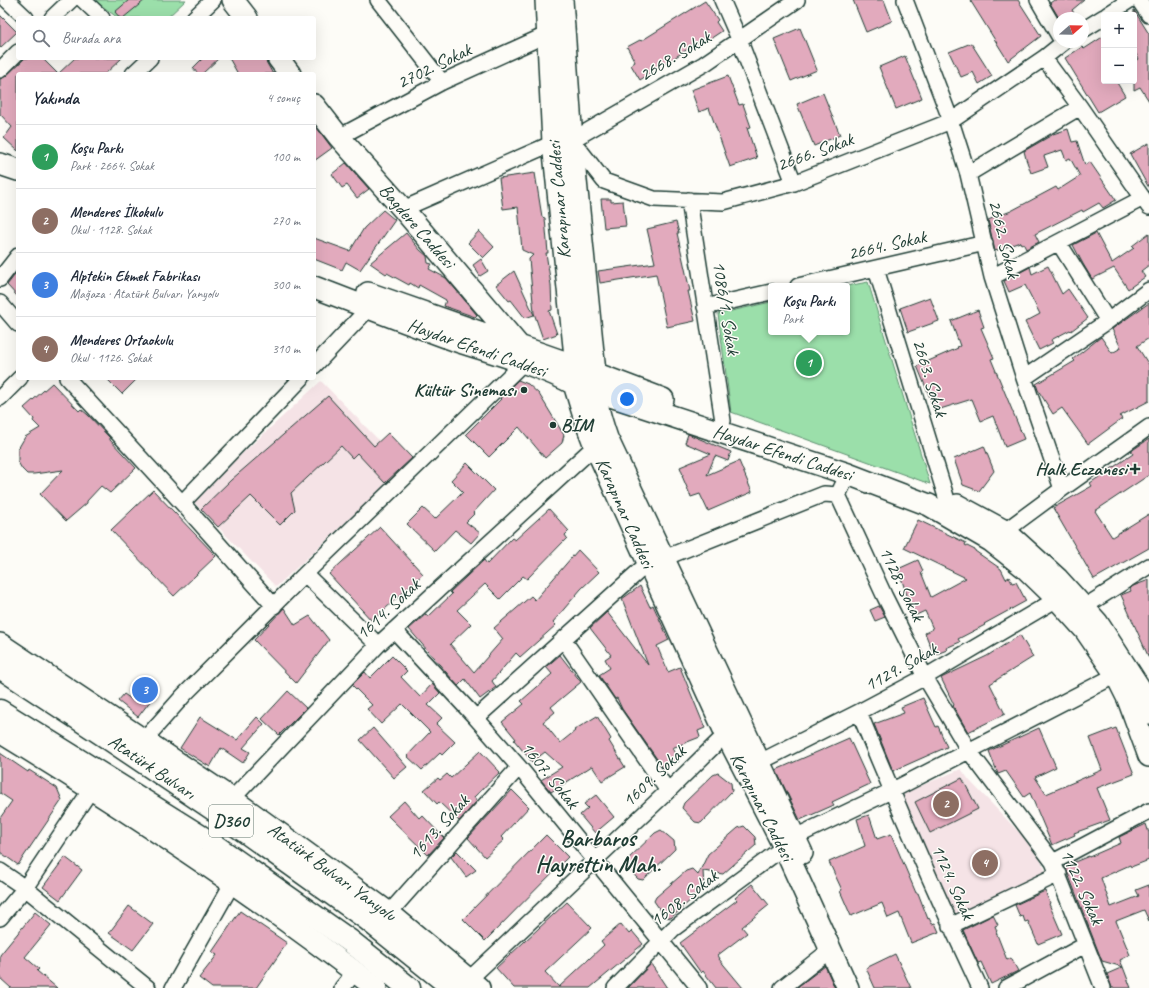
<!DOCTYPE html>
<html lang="tr">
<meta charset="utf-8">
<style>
:root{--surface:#fff;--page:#f6f6f7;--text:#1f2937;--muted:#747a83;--line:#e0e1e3;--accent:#b45309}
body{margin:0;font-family:Caveat,sans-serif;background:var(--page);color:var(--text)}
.controls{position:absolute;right:12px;top:12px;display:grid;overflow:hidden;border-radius:4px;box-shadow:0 4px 16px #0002}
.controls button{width:36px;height:36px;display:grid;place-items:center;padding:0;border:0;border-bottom:1px solid var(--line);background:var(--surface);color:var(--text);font:20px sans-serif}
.compass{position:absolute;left:1053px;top:12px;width:36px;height:36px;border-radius:50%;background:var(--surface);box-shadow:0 4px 16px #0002;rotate:70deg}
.you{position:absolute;left:627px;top:399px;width:14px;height:14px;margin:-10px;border:3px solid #fff;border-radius:50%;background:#1a73e8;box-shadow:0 0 0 6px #1a73e833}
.badge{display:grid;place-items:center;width:26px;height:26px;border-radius:50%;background:var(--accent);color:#fff;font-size:13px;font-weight:700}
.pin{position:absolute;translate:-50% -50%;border:2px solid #fff;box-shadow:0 1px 4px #0006}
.popup{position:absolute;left:768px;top:283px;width:82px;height:52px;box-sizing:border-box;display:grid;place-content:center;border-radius:4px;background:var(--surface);filter:drop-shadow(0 1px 3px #0005);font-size:13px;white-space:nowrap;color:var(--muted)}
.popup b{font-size:15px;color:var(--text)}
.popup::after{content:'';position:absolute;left:50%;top:100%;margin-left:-8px;border:8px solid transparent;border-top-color:var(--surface)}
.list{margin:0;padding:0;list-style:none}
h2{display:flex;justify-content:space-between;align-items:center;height:52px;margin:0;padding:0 16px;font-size:17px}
h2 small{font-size:13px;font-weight:400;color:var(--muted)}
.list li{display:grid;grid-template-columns:26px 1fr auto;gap:12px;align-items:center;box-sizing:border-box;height:64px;padding:0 16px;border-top:1px solid var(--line)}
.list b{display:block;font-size:15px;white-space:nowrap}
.list p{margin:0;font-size:13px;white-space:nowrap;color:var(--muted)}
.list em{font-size:13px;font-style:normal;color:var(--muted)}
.icon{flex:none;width:22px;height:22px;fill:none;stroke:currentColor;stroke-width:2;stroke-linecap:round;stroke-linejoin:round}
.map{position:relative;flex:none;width:1149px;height:988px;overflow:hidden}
.search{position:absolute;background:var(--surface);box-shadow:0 4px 16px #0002;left:16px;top:16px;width:300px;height:44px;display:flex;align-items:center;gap:10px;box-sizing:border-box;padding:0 14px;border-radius:4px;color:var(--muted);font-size:15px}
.panel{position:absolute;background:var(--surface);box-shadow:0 4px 16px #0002;left:16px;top:72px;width:300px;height:308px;border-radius:4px}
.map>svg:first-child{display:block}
.built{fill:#f5e3e6}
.green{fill:#9bdfaa;stroke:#5d8e6f}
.building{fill:#e2aabd;stroke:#1f3d34}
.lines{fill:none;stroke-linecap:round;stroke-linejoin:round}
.street-casing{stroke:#1f3d34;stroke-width:18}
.secondary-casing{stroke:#1f3d34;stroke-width:24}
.highway-casing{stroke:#1f3d34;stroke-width:25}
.street{stroke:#fdfcf7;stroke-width:15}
.secondary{stroke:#fdfcf7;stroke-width:21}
.highway{stroke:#fdfcf7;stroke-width:22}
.poi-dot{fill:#1f3d34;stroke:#fdfcf7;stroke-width:1.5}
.labels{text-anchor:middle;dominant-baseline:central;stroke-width:3;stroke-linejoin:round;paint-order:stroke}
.shield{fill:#fdfcf7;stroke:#62766e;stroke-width:1}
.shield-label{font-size:18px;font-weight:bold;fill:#1f3d34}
.street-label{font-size:19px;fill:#1f3d34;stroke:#fdfcf7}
.poi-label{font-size:19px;font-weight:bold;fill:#1f3d34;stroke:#fdfcf7;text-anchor:end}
.district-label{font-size:23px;font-weight:bold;fill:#1f3d34;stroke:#fdfcf7}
</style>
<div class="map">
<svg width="1149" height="988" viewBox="0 0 1149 988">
<rect width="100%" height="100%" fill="#fdfcf7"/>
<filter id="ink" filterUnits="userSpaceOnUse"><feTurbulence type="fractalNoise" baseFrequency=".025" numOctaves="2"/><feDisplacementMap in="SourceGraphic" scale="8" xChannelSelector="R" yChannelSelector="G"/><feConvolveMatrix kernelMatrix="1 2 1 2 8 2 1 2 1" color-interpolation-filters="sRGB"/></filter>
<g filter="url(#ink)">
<path class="built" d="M321,381L405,467L276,587L192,500Z
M961,769L970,781L1035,849L1048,876L956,920L897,796Z"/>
<path class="green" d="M94,0H186L167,18H118Z
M868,282L930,484L731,412L718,314L771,302V332H847V286Z"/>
<path class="building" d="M129,0H145L123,18H120L115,12Z
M853,0H884L892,21L866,32Z
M970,0H1018L1041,36L1008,61Z
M1054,0H1084L1072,10L1077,18H1059L1050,3Z
M705,1L718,20L716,22L722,31L707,41L705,38L640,80L631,65L635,62L627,47L640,40L641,41Z
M1134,10L1149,34V101L1140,87L1134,90V62L1139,59L1134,51Z
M0,15L17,32L0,48Z
M800,28L817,70L791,81L774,39Z
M1104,36V81H1116L1125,96L1098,112L1065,58L1082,47L1084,49Z
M971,43L992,76L979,84L973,72L961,77L949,52Z
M905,56L922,98L896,109L879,67Z
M25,58H42L58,74L75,58H122L105,74H18V151L4,138L12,127L0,114V79L6,76Z
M203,58H219L202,74H198L193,68Z
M229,58H264L273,74H238Z
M728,76L739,105L743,104L751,127L747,128L757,158L730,167L709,108L699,112L691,90Z
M823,93L840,135L814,146L797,104Z
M314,124L332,148L314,161Z
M1068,129L1072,142L1077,141L1085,165L1090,162L1116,200L1103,208L1099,203L1083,212L1082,210L1035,234L1039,242L1026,249L1023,243L1021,244L1020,242L995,251L988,220L1011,211L1056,187L1058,190L1080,176L1070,158L1066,160L1062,150L1044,156L1048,167L1031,173L1026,159L1024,151L1052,135L1053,134Z
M1149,143V188L1130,154Z
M346,163L369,189L357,198L347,185L342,188L332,174Z
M535,173L542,217L545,218L548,253H546L551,285L552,310L549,311L557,334L543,339L534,313L529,259L533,255L522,250L518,207L503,209L499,178Z
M601,199H611V202L623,201L626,226L604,228Z
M383,210L395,220L360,270L346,262L342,270L314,259V238L350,251L364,228Z
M676,222L679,233H677L690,291H688L695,321L667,327L656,274L600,283L598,271L655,263L647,229Z
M479,231L494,247L483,258L468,243Z
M406,233L420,250L427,256L428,263L432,264L429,269L446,278L477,315L475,317L444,306L446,300L419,285L418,288L410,283L409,285L387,273L386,274L370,263Z
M1096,233L1112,263L1134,248L1132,246L1149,233V265L1141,271L1145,277L1128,289L1114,268L1092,279L1083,264L1073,245Z
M481,259L488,271L480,276L473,265Z
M1048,266L1062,294L1068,289L1088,318L1071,331L1070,330L1051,340L1053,343L1039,350L1025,322L1040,314L1025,285L1009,292L1004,281L1030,267L1032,274Z
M18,271V297L7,285Z
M514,271L534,315L525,318L511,300L509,301L496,285Z
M930,297L939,321L908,332L900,308Z
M1149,303V338L1137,346L1149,365V401L1120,416L1122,419L1088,444L1062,408L1053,414L1038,390L1036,384L1075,361L1073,359L1101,337L1112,353L1121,348L1112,329Z
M978,310L984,327L981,328L994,358L991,359L1024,439L1005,447L993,416L981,421L972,399L934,411L929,395L917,366L958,348L957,347L960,346L951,321Z
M106,378H138L122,394Z
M518,380L528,384L539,394L564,435L562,443L545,458L519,427L489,457L466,434L501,399L500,398Z
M52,383L79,411L81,409L88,415L110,438V440L136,468L110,493L101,486L87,501V503L66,521L40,494L63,470L34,474H27L22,469L18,462V449L25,437L40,428L33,421L34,419L24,408Z
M328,396L374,446L388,433L412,458L385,483L357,453L352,458L341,446L291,493L295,510L280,525L251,496L218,527L201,509L231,480Z
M688,434L731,452L728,461L715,456L707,475L739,461L752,492L708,511L700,494L691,497L682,476L683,475L680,467L711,454L685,443Z
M1149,439V475L1095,511L1112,537L1149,514V548L1094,579L1053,508L1092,486L1090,483L1133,454L1131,451Z
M984,446L994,471L979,491L963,485L954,459Z
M467,463L494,490L473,513L474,514L466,522L480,533L471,543L455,530L435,551L407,524L423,508L435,519L463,492L451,480Z
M153,490L216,556L174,596L111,530Z
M549,509L569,531L565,535L567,538L527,579L523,576L500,599L485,584L457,610L471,624L450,644L474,672L503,639L494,628L531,596L535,600L578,550L599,572L581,589L553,622L556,625L520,657L516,653L492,681L496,687L480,699L465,679L458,686L409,629L426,614L428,617L452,594L450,592L484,560L487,564L512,538L515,540Z
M918,520L966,543L965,545L975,550V551L1001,569L1006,579L1009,577L1012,583L1016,582L1026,601L984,624L985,625L958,639L960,642L946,648L947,650L934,655L925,633L933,629L925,611L914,616L898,569L918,560L923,571L921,572L931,597L966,578L904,548Z
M380,527L423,574L372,621L329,574Z
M1149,580V658L1121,595L1131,591L1130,589L1133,586Z
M640,586L650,607L653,605L669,640L657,646L668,672L680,667L705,728L698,731L700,737L672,748L679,761L664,769L622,709L617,698L615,699L599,675L610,668L605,659L611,655L590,628L607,612L648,665L622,599Z
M879,606L885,617L875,621L870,610Z
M284,608L295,625L310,616L329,640L296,683L254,640Z
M1020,635L1033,657L990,684L1005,714L968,732L953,706L954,705L941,678L987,656Z
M560,655L581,682L551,707L555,712L543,722L560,743L575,731L574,730L597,716L611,739L609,741L625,767L602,781L592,766L551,792L541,780L562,767L545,752L532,762L514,740L516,739L502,722L524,704L521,701L552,674L546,667Z
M392,656L407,671L401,677L420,697L432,684L440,693L428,705L442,718L436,724L455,742L442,755L440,753L422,770L407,756L430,732L402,704L381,724L367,709L372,705L352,685L365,672L370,678Z
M288,691L306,708L279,735L262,719Z
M140,692L151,700L138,717L118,701L124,694L134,701Z
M923,698L936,727L938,726L947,747L893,771L874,724L904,713L901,707Z
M200,717L237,740L257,717L264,724L243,748L250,752L243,763L221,748L210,767L180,748Z
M373,728L407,767L394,778L360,740Z
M1039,728L1056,767L1035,777L1046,794L1102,770L1090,738L1116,728L1134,774L1097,788L1110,820L1074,833L1075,835L1052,845L1030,793L1024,797L1006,771L998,774L989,751Z
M849,738L870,784L832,802L834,805L800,820L776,770Z
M480,751L500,772L474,797L477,801L459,821L439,802L437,804L424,790L438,778L440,780L447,774L451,778Z
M0,753L28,772L29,770L57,788L62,800L18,865L0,852V818L12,801L0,793Z
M718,773L731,783L732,791L701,823L695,822L682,808L684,803L713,775Z
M962,778L978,809L930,833L915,802Z
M512,790L529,807L501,837L504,840L485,857L468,838Z
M596,795L614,817L595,833L580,815L588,808L584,804Z
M404,801L419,818L422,815L444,838L428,855L388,816Z
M869,815L877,839L891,834L916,893H918L928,919L929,918L932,924L935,923L939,932L911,943L899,913L888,918L882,903L851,916L840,891L842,890L829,862L865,846L857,819Z
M1146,824L1149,833V860L1131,867L1130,865L1101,878L1111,907L1139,896L1136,890L1149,885V921L1144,910L1116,921L1130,955L1120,960L1123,967L1102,961L1065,866L1089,856V857L1121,843L1119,837Z
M744,826L755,837L756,845L723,874L703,871L704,888L671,918L665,917L654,901L656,897L686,871L692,869L698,875L708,854L738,828Z
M661,830L674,841L675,849L643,880L638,879L625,865L627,860L655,833Z
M546,835L568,857L485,941L463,919Z
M457,851L476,870L466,877L451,857Z
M65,857L82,870L60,900L43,887Z
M752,884L769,905L742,927L747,933L718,955L720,959H719L743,988H716L703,971L701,973L680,943L737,900L735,898Z
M1045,891L1050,903L1049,904L1062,934L1038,944L1028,921L1025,922L1023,916L1020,917L1015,905Z
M567,902L592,928L545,972L559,987L604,945L601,941L621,924L629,934L632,931L643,944L590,988H514L496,968Z
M129,906L153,924L133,950L109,933Z
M240,911L287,943L256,988H212L199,978L217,955L212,952Z
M35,912L51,925L25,957L39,969L37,971L57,988H11L0,978V955Z
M993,915L998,925L995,926L997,931L996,932L1007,960L1011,958L1018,971L991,984L981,962L978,963L963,930Z
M895,954L911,988H875L866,968Z
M651,964L667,988H628Z
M825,966L835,988H796Z
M1123,967L1131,988H1112L1107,974Z"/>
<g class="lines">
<defs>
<path id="street" d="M7,0L26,18
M83,0L102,18
M378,0L442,82
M722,0L739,39L794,183
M797,0L704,64L572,140L604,181L654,199L723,202L794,183L951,121L1044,58L1064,42
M905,0L951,121L968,174L992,277L1024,378L1062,489
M1038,0L1059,36
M1139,0L1149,15
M1107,15L1130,0
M52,18L71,0
M194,18L213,0
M1083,30L1104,17
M1044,58L1080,107L1149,207
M0,70L18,52
M133,74L150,58
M339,137L442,82L548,34
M968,174L1080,107
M689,200L723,421
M403,209L553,143
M1059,243L1108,321
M876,269L947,500
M992,277L1143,198
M0,279L18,256
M798,286L985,243
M0,303L18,324
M705,307L771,292
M314,366L369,308
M67,378L182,503L274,606
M1024,378L1108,321L1149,290
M0,398L20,378
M848,474L838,495L884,595L925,677L969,751L1053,862L1103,988
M182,503L302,378
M1005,531L1062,489L1149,427
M664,558L824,494L838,495
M305,574L378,645
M1084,607L1149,566
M394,630L476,718L519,767L699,988
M563,639L668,791
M859,712C897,805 937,897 980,988
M476,718L648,563
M144,740L184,695L305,574L523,363
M760,762L859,712L925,677L1057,599
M228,807L232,799L378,645L595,446
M795,837L891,791L1116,675
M1053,862L1149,811
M0,871L25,888L148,988
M389,913L519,767
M0,918L25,888L92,788
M950,926L1059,874
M462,986L668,791L726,734
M173,988L233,882
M342,988L355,972
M615,988L673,929L784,847
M782,988L830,950
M1006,988L1085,945"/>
<path id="secondary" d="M233,0L247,18
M546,0L553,143L576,366L574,384L585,420L595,446L726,734L784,847L848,988
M562,0L572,140L595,373C594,397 599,415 607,438L802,853
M278,58L290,74
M314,105L339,137L403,209L520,347
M0,164L18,170
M314,287C361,305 407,323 454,340C493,353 539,365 574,384L848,474L929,505L991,541L1024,567L1057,599L1085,630L1116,675L1128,699L1149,756
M368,293L576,366L663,399
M957,505L1005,531L1058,579L1097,622L1141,690L1149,713
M0,644L232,799L389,913L479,988
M0,732C129,811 256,895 376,988"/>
<path id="highway" d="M0,667L102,734L222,815L366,918L453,988
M0,711L208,841L350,941L409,988"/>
</defs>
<use href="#street" class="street-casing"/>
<use href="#secondary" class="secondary-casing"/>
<use href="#highway" class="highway-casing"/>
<use href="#street" class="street"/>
<use href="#secondary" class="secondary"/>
<use href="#highway" class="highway"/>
</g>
</g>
<g class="poi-dot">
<circle cx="524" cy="390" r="4"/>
<circle cx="553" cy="425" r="4"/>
<path d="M1133 463h4v4h4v4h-4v4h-4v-4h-4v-4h4z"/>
</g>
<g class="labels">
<rect class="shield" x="209" y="805" width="44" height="32" rx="3"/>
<g class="shield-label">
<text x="231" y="821">D360</text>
</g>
<g class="street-label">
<text transform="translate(675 56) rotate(-31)">2668. Sokak</text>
<text transform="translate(434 66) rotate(-26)">2702. Sokak</text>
<text transform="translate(815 152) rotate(-20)">2666. Sokak</text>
<text transform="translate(559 200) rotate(-95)">Karapınar Caddesi</text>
<text transform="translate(417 226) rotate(49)">Bagdere Caddesi</text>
<text transform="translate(1004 239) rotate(76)">2662. Sokak</text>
<text transform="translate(887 245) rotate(-13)">2664. Sokak</text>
<text transform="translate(726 308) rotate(81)">1086/1. Sokak</text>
<text transform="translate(477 348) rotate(19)">Haydar Efendi Caddesi</text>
<text transform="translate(930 378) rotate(73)">2663. Sokak</text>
<text transform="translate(783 453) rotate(18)">Haydar Efendi Caddesi</text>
<text transform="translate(625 513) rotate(66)">Karapınar Caddesi</text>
<text transform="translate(902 584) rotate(64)">1128. Sokak</text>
<text transform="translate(388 609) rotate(-43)">1614. Sokak</text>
<text transform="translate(901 667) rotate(-29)">1129. Sokak</text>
<text transform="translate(152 767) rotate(34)">Atatürk Bulvarı</text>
<text transform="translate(550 775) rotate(51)">1607. Sokak</text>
<text transform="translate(654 776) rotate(-44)">1609. Sokak</text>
<text transform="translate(762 807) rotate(63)">Karapınar Caddesi</text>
<text transform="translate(439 827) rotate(-48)">1613. Sokak</text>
<text transform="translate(332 872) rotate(36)">Atatürk Bulvarı Yanyolu</text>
<text transform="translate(953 882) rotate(66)">1124. Sokak</text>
<text transform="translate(1082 887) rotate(66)">1122. Sokak</text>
<text transform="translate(684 898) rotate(-38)">1608. Sokak</text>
</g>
<g class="poi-label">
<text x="516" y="390">Kültür Sineması</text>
<text x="561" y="425" text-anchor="start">BİM</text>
<text x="1127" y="469">Halk Eczanesi</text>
</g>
<g class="district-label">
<text x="598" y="838">Barbaros<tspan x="598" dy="26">Hayrettin Mah.</tspan></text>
</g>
</g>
</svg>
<div class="controls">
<button>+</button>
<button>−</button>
</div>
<svg class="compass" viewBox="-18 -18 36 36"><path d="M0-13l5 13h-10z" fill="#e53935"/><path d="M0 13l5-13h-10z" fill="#747a83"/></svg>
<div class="you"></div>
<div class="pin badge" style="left:809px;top:363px;background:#2e9e5b">1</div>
<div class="popup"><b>Koşu Parkı</b>Park</div>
<div class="pin badge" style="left:946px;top:804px;background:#8d6e63">2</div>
<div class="pin badge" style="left:145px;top:690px;background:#3f7fe0">3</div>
<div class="pin badge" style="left:985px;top:863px;background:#8d6e63">4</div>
<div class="search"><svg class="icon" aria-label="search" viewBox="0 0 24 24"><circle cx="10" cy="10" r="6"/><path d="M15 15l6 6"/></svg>Burada ara</div>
<section class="panel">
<h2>Yakında<small>4 sonuç</small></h2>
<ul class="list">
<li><span class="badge" style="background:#2e9e5b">1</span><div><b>Koşu Parkı</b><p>Park · 2664. Sokak</p></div><em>100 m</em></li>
<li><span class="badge" style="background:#8d6e63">2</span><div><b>Menderes İlkokulu</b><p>Okul · 1128. Sokak</p></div><em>270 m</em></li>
<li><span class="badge" style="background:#3f7fe0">3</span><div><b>Alptekin Ekmek Fabrikası</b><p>Mağaza · Atatürk Bulvarı Yanyolu</p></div><em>300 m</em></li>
<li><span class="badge" style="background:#8d6e63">4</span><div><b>Menderes Ortaokulu</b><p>Okul · 1126. Sokak</p></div><em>310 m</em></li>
</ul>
</section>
</div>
